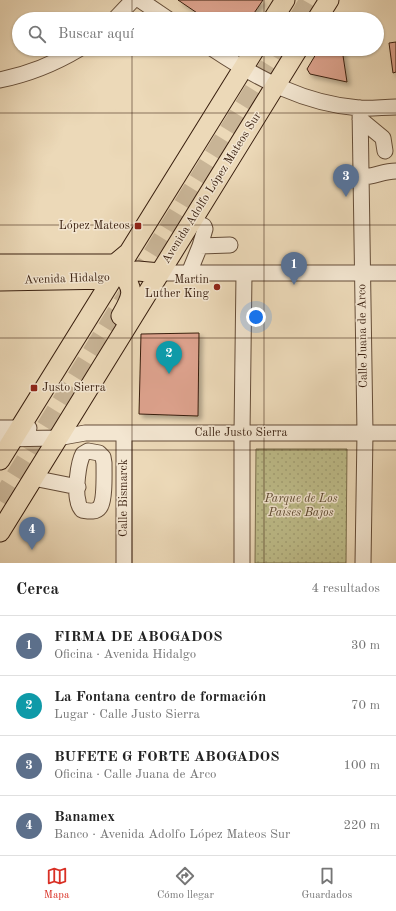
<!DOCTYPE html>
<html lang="es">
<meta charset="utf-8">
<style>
:root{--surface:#fff;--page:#f6f6f6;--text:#222;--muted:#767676;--line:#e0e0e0;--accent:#d93025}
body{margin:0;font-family:"Old Standard TT",serif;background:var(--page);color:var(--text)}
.you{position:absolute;left:256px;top:317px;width:14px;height:14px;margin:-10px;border:3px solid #fff;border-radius:50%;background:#1a73e8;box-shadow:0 0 0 6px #1a73e833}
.badge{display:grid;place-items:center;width:26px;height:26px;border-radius:50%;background:var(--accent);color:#fff;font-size:13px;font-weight:700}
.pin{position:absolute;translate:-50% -33px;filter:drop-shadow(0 1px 2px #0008)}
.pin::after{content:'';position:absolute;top:21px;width:14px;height:12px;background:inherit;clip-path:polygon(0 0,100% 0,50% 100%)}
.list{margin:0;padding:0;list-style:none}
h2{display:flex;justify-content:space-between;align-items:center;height:52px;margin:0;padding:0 16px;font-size:17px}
h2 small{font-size:13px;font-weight:400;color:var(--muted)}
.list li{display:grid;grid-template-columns:26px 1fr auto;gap:12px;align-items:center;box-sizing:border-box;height:60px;padding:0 16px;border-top:1px solid var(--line)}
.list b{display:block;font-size:15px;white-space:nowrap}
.list p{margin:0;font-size:13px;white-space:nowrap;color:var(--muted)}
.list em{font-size:13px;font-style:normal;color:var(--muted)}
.icon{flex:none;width:22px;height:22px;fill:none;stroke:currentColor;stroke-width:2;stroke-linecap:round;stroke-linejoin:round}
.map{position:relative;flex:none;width:396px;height:563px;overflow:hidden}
.search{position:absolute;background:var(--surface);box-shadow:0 1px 3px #0004;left:12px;right:12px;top:12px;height:44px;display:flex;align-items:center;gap:10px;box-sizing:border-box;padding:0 14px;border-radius:22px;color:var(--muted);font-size:15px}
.sheet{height:292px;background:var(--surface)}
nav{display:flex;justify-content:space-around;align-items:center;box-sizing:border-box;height:56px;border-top:1px solid var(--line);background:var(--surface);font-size:11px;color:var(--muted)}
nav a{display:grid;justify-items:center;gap:2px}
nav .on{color:var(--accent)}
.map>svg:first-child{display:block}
.park{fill:url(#park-dots);stroke:#7b6e4c}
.building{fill:#dda28d;stroke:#381e0e;filter:url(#shadow)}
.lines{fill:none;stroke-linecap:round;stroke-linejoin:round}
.major-tunnel{stroke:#c8b496;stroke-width:19;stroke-dasharray:19 10;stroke-linecap:butt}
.minor-casing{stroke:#654d38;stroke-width:17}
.major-casing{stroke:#381e0e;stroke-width:21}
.minor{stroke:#f3e6d1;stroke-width:15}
.major{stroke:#ecd9b8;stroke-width:19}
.grid{fill:none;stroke:#381e0e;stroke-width:1;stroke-opacity:0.55}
.poi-dot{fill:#8f2418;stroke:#f3e6d1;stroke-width:1.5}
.labels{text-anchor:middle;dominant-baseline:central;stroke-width:3;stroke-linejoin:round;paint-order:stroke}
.street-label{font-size:12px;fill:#381e0e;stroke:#f3e6d1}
.poi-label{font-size:12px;fill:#381e0e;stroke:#f3e6d1;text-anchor:end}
.park-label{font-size:12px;font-style:italic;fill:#5a462d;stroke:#f3e6d1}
</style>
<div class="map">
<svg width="396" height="563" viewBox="0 0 396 563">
<defs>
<pattern id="park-dots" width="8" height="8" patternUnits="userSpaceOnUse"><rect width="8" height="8" fill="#bebd8a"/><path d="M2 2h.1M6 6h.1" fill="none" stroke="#a4a276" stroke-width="1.8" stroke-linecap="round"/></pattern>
<filter id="shadow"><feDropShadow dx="3.5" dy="3.5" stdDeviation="2" flood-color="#0004"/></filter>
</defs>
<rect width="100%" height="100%" fill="#ecd9b8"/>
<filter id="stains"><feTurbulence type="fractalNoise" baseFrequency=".005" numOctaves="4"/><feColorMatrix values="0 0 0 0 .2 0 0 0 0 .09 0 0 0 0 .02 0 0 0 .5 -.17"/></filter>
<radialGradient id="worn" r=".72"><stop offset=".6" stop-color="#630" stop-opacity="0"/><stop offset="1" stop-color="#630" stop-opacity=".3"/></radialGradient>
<path class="park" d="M256,449H347L346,563H255Z"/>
<path class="building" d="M178,0H263L250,19H206Z
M396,42V72L393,73L389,43Z
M319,49H342L347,82L310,74L307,69Z
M199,333L198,416L139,414L141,334Z"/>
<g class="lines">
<path class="major-tunnel" d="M298,19L309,0
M0,501L279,49"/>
<defs>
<path id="minor" d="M140,0L168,19
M115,19L133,0
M213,49C258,79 305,104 359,108C371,109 384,107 396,107
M0,80C29,74 54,64 79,49
M360,108L365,433L363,563
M360,119L383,138L385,151
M361,177C374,177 383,171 396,171
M192,221L204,226L205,229L200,246
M160,273H396
M189,273L200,246L230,245
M0,428H29
M0,439L57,438L85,433H396
M88,451L99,453L103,457L104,463C104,473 105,500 100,507C96,513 88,511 82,510C80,507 78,505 78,501C75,491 78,463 83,454Z
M33,478L78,487
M124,563V433
M242,563V433L244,274"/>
<path id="major" d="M273,19L285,0
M317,19L329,0
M0,264H111L116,263L128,253
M0,281L112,279L131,272L138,271L160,273
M121,316C130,300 137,290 122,275
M0,460L255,49
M0,532L298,49"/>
</defs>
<use href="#minor" class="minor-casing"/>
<use href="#major" class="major-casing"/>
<use href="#minor" class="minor"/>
<use href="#major" class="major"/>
</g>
<path class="grid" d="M132,0V19M264,0V19M132,49V563M264,49V563M0,113H396M0,225H396M0,338H396M0,450H396"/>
<g class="poi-dot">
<rect x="134" y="222" width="8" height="8" rx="2"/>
<circle cx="217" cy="287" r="4"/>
<rect x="30" y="384" width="8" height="8" rx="2"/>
</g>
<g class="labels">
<g class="street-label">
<text transform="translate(212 188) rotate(-58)">Avenida Adolfo López Mateos Sur</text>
<text transform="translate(67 279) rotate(-2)">Avenida Hidalgo</text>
<text transform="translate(363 336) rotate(-91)">Calle Juana de Arco</text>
<text x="241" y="433">Calle Justo Sierra</text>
<text transform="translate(124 498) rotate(-90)">Calle Bismarck</text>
</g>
<g class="poi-label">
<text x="130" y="226">López Mateos</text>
<text x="209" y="280">Martin<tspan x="209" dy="14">Luther King</tspan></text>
<text x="42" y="388" text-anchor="start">Justo Sierra</text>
</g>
<g class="park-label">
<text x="301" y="499">Parque de Los<tspan x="301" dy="14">Países Bajos</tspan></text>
</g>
</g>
<rect width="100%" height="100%" filter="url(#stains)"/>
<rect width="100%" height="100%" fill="url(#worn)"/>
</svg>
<div class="you"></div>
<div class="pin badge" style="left:294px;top:285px;background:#5c6f8a">1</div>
<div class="pin badge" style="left:169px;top:374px;background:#0f9aa8">2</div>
<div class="pin badge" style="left:346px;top:197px;background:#5c6f8a">3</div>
<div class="pin badge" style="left:32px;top:550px;background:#5c6f8a">4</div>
<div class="search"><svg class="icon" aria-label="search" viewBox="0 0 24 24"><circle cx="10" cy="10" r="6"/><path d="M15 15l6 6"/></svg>Buscar aquí</div>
</div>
<section class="sheet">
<h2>Cerca<small>4 resultados</small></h2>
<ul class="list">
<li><span class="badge" style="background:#5c6f8a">1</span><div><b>FIRMA DE ABOGADOS</b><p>Oficina · Avenida Hidalgo</p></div><em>30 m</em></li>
<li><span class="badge" style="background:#0f9aa8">2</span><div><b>La Fontana centro de formación</b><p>Lugar · Calle Justo Sierra</p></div><em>70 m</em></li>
<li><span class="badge" style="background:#5c6f8a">3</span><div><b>BUFETE G FORTE ABOGADOS</b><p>Oficina · Calle Juana de Arco</p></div><em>100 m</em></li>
<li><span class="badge" style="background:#5c6f8a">4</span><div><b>Banamex</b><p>Banco · Avenida Adolfo López Mateos Sur</p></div><em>220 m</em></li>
</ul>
</section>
<nav>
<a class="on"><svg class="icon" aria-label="map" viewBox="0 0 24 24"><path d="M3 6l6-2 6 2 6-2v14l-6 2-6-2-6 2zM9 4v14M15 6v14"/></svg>Mapa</a>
<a><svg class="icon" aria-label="directions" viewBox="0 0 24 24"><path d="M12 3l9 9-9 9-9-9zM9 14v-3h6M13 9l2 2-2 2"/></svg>Cómo llegar</a>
<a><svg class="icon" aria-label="saved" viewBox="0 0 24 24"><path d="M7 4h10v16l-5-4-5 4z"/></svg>Guardados</a>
</nav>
